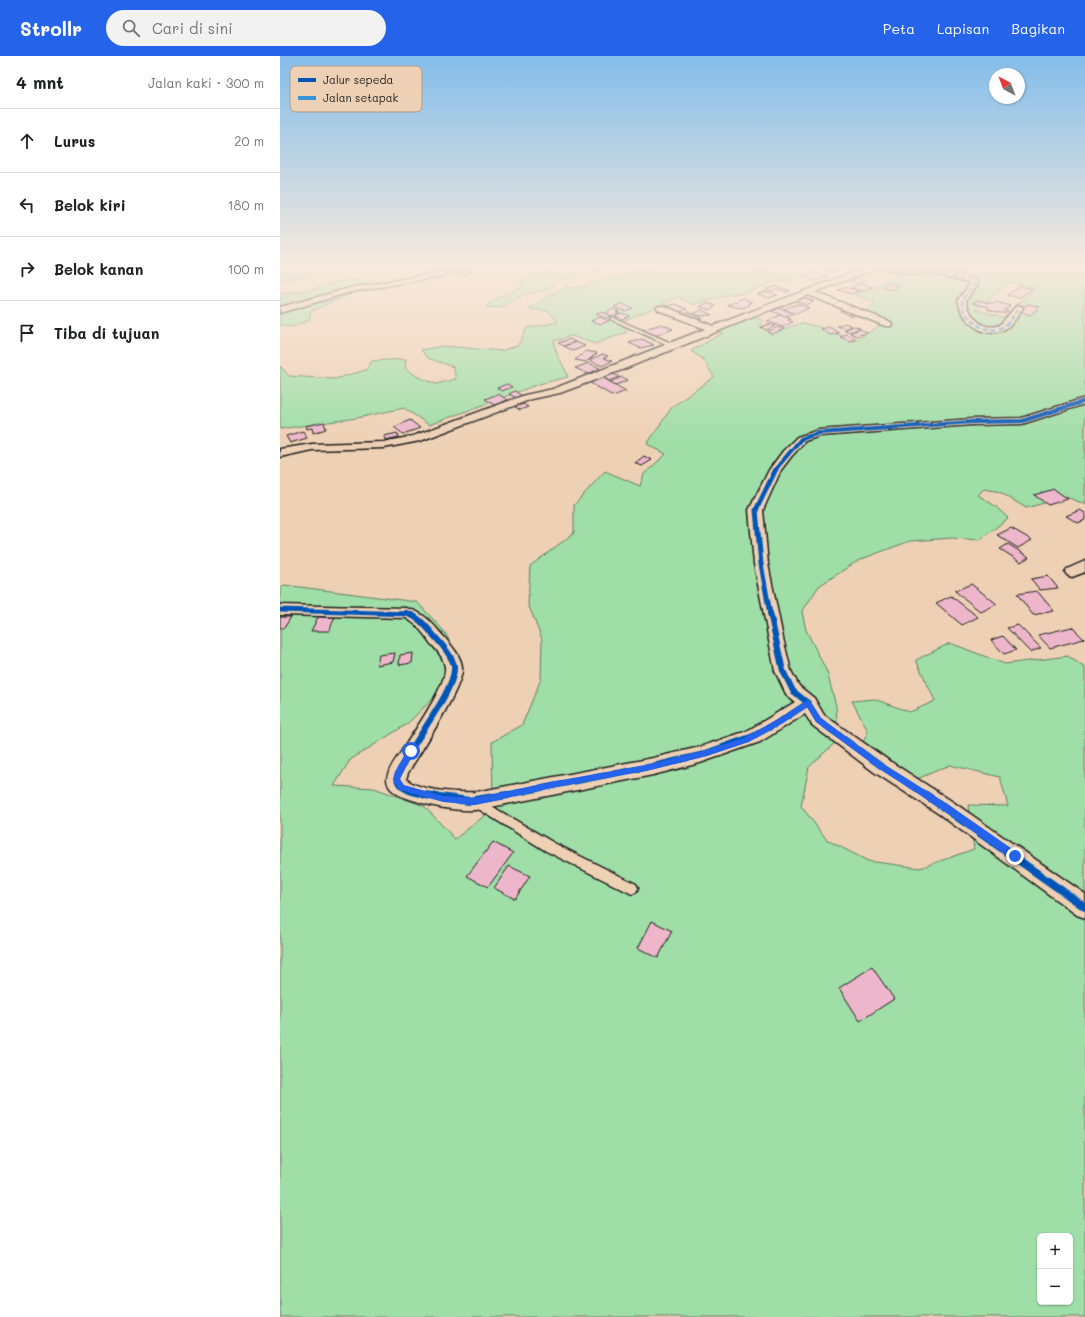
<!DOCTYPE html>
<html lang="id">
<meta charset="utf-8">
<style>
:root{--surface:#fff;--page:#f2f2f2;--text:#202124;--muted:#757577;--line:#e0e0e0;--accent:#2563eb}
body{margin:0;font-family:Mali,sans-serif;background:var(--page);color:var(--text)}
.controls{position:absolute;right:12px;bottom:12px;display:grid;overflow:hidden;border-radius:6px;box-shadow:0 1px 3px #0004}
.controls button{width:36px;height:36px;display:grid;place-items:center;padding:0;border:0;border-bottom:1px solid var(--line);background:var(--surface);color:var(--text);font:20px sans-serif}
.compass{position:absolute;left:709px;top:12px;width:36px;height:36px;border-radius:50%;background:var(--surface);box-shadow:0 1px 3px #0004;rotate:318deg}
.stop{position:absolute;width:12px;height:12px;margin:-9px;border:3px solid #2563eb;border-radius:50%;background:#fff}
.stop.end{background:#2563eb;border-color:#fff;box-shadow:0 1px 4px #0008}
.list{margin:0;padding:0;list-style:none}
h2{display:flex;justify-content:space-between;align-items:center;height:52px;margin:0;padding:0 16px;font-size:17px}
h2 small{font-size:13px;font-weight:400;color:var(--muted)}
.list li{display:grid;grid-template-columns:26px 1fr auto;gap:12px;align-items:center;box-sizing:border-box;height:64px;padding:0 16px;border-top:1px solid var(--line)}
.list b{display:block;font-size:15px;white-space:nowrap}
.list em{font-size:13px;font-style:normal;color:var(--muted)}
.icon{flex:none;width:22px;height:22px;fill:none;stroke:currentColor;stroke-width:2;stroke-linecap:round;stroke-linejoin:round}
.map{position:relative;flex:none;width:805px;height:1261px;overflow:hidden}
header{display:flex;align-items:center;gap:24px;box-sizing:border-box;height:56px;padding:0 20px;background:var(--accent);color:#fff}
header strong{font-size:19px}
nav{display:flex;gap:22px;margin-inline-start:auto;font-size:14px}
.search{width:280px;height:36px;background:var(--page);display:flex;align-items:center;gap:10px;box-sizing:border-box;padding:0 14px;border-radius:22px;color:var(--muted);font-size:15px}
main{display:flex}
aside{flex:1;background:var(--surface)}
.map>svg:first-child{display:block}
.green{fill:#9fdea7;stroke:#5e7d62;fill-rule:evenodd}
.building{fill:#edb6cb;stroke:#1c1c1c}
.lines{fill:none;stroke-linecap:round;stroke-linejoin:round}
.lane-casing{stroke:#1c1c1c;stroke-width:3}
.street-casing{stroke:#1c1c1c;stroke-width:3}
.lane{fill:#eed1b5;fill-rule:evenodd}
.street{fill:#eed1b5;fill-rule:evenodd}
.quiet{stroke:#3a94d4;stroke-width:2.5;stroke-dasharray:5 2.5;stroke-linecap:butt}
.cycleway-far3-casing{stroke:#eed1b5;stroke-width:5.5}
.cycleway-far2-casing{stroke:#eed1b5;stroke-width:7}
.cycleway-far1-casing{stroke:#eed1b5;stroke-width:8}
.cycleway-casing{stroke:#eed1b5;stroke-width:10}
.cycleway-far3{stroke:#0057b8;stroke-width:4}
.cycleway-far2{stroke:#0057b8;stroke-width:5}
.cycleway-far1{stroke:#0057b8;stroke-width:6}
.cycleway{stroke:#0057b8;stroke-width:8}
.route{fill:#2563eb}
.key{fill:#eed1b5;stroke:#af9b87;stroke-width:1}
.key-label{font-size:11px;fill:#1c1c1c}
</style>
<header>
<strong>Strollr</strong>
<div class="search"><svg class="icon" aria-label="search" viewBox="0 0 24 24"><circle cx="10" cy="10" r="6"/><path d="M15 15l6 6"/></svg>Cari di sini</div>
<nav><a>Peta</a><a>Lapisan</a><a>Bagikan</a></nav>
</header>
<main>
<aside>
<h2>4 mnt<small>Jalan kaki · 300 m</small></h2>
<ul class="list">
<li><svg class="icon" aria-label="ahead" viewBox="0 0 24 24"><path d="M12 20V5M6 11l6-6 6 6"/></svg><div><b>Lurus</b></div><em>20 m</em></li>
<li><svg class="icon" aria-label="left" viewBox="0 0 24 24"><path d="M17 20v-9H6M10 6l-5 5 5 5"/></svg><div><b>Belok kiri</b></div><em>180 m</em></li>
<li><svg class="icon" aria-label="right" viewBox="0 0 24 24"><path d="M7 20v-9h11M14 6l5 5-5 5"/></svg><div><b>Belok kanan</b></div><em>100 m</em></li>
<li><svg class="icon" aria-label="arrive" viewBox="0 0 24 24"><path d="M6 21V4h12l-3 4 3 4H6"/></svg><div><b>Tiba di tujuan</b></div></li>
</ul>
</aside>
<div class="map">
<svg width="805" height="1261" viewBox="0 0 805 1261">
<rect width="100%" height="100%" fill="#eed1b5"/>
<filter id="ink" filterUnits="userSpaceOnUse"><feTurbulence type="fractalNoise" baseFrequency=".025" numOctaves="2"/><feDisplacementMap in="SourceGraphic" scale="8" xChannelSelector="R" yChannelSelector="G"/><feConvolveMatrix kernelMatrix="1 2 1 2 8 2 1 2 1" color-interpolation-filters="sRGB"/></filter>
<g filter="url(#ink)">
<path class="green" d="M0,209H38L32,211L29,219L0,225Z
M282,209H322L318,217L280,223L268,233L243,239L220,252L206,251C217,239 230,238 244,230L241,225Z
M381,209H536L514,217L511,226L496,225L466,237L450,238L413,249L399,241L340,266L347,276L315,288L292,280L274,285C274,298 284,308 288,321L259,328L149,369L124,352L77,362L0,373V310L9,320L55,323L86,314L92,305L126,303L125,312L138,321L156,328L176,323L173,311L148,302L141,294L163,290L221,295L238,289L247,272L278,266L269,255L249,253L267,241L286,231L300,232L327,222H340L356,214Z
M643,209H805V448L786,441L746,452L720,436L704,433L698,439L715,450L728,462L700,484L672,482L630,485L579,504L539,530L522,556L526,574L547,616L556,650L558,684L529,711L521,750L547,784L588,805L640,812L694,793L688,749L728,750L720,721L670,709L637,723L581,691L588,675L572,645L594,643L630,656L655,645L636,604L670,587L725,608L788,600L805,612V1261H0V532L4,529L137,546L164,575L179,601V617L127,668L70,704L54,730L94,732L144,750L175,783L213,753L212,686L242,669L261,623L262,583L248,548L250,510L294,477V449L325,415L360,430L364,418L386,398L367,388L392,351L434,321L423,303L411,295L443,277L435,273L469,259L484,265L479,271L495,276L522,267L540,271L574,285L608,265L586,256L595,247L575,239ZM729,226L755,232L724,261L696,254ZM760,1180H790V1246H760Z
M80,224L97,231L71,238L31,255L29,264L12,271L0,269V238L30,234L56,226Z"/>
<path class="building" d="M549,210L558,213L552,216L542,213Z
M610,212L623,216L617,218L604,214Z
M481,213L490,216L484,218L475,215Z
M184,214L192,216L184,219L176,217Z
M531,216L548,221L537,225L521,220Z
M575,222L585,225L579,228L569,224Z
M581,227L592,231L582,235L571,232Z
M611,227L620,230L610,234L601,231Z
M496,230L510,235L506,236L497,233L492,235L486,233Z
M740,230L752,233L739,242L727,239Z
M566,231L579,235L572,238L558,234Z
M487,235L498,239L489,242L478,238Z
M463,242L472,246L468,247L470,249L462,252L447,249Z
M524,242L534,245L531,246H533L526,249L516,245Z
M698,244L714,248L716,246L730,250L724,254L728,255L725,257H720L707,253L709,251L692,247Z
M427,247L436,250L430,254L420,251Z
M342,248L353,252L345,255L334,251Z
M395,248L407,253L398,257L386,251Z
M518,248L529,252L516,258L504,253Z
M748,248L760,251L750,259L738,255Z
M500,252L515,258L504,260L492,255Z
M568,252L580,257L572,260L560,255Z
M334,253L339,255L336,256L340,257L333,260L325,257Z
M422,254L432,259L420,260L413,258Z
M321,256L331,260L325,262L316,258Z
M407,256L422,262L415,265L400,259Z
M342,257L349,260L342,263L335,260Z
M500,259L511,263L508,264L513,266L502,271L487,265Z
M320,261L329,265L321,268L311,265Z
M565,267L572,270L565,273L557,270Z
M382,268L393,273L375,280L361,274Z
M489,268L495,270L486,274L481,271Z
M574,270L580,272L569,276L564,274Z
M498,271L504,273L492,278L487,276Z
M549,271L559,277L550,279L541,273Z
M580,273L587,277L576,280L570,277Z
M566,278L576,283L570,285L560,281Z
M290,283L295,286L284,290L278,287Z
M362,283L374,289L360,292L349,287Z
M296,286L305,290L293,295L284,290Z
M306,295L317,297L306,306L295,304Z
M323,298L328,300L324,302L332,305L322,310L309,304Z
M309,307L320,312L308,318L295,312Z
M330,316L339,321L329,325L322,319Z
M317,321L321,323L323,322L346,335L333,340L307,325Z
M342,321L348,324L336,329L330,326Z
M227,328L232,331L222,335L217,332Z
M235,335L242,340L236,342L229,338Z
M218,338L228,344L214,349L205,343Z
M243,348L248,351L240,354L235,351Z
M130,364L140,372L123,378L114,371Z
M44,366L46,373L33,377L32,372L27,373L26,370Z
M23,375L27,382L10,387L6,380Z
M117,377L119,381L105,384L104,380Z
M364,400L372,404L362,410L355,407Z
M774,433L788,443L768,449L754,439Z
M800,454L805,457V464L798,467L786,460Z
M731,472L752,484L738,492L717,479Z
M728,488L749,501L741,506L720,493Z
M768,520L778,532L760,534L751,523Z
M691,528L717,548L701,556L675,535Z
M757,535L774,555L753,559L737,538Z
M671,540L698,561L682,569L656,547Z
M0,561H11L4,572H0Z
M38,561H55L49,575H31Z
M738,569L761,592L750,596L727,572Z
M792,571L804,583L770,592L758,579Z
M723,580L736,594L724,598L711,584Z
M115,597L113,606L97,609L99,599Z
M133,597L132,607L119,609L120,599Z
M213,786L233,797L208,831L187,820Z
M229,810L250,820L235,843L214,832Z
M372,865L392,875L378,902L358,892Z
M592,911L614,943L580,965L559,932Z"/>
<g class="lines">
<defs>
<path id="lane" d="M332,261L396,289V290L392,291L330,263Z
M196,741L274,787L356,828L358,832L356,836L352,838L266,795L192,749L191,746L192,743Z"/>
<path id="street" d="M183,209H196L158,221L71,236L0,257V251L70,232L157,217Z
M592,209H615L632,215L649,213L694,222L698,228L686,244C689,259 702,276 720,269L736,250H742L743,252C738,259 733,269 725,273C703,285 682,265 678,244L690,228L688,226L649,217L632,219L603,210L535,236L611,266L612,268L611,270H605L528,239L339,315L280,337L252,343L140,385L104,392L32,394L0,401V393L32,388L104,386L133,380L245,339L273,333L425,273L378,254L377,252L378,250H384L433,270Z
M805,342V348L742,368L692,369L540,380L525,385L511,401L501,414L483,454L488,508L503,582L511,615L519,630L534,642L544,659L608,704L673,746L805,838V862L797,859L659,758L594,716L532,669L525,658L480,686L420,707L373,719L196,754C175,755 153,751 133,744C123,741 107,736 107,723C108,713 116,703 121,696C131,680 168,628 165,611C164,602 157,594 151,588C144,578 137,568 126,562L0,559V549L126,552C145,557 151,566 164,581C171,589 182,601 182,612C184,630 139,698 128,717L126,723C139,735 179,737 196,736L373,702L420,691L467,675L515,646L507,640L495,615L474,508L469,454L489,414L503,395L517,381L539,374L692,363L741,362Z
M805,505V516L792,521L787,519L785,516L787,513Z"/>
</defs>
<use href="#lane" class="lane-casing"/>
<use href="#street" class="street-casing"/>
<use href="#lane" class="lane"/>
<use href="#street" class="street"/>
<path class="quiet" d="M606,209L632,217L649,215L691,224L694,228L682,244C683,248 683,252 685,256C692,268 709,279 723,271C730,267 734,258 739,252"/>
<defs>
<path id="cycleway-far3" d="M495,414L521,383L539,377L692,366L742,365L805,345"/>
<path id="cycleway-far2" d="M0,554L130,558
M490,558L481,508L476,454L496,413"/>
<path id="cycleway-far1" d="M126,557C140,561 147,572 156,582C163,590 172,600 174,610C177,635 125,694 117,721C117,735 139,738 150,740
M490,557L503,615L513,635L528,647L538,664L601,710L648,740
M222,740L373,710L420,699L473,680L498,667L528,647"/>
<path id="cycleway" d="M145,739L189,745L227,739
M646,739L805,851"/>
</defs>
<use href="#cycleway-far3" class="cycleway-far3-casing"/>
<use href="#cycleway-far2" class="cycleway-far2-casing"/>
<use href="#cycleway-far1" class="cycleway-far1-casing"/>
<use href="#cycleway" class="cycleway-casing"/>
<use href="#cycleway-far3" class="cycleway-far3"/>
<use href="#cycleway-far2" class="cycleway-far2"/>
<use href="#cycleway-far1" class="cycleway-far1"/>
<use href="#cycleway" class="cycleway"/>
</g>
</g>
<linearGradient id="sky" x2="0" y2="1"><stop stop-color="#83bdea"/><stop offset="0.54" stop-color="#f7eade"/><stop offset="1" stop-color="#f7eade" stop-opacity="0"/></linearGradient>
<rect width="805" height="386" fill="url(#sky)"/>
<path class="route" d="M528,644L530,645L541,662L603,708L669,749L738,797V803H732L663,754L598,712L536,666L527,651L501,668L469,686L427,700L371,714L276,731L195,749L163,746L121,734L119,733L113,723L115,716L128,693L131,692L134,695L120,723L124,729L163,740L195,742L276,725L371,708L427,694L464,682L496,664Z"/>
<rect x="10" y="10" width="132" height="46" rx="6" class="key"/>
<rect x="18" y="22" width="18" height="4" fill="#0057b8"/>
<rect x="18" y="40" width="18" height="4" fill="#3a94d4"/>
<g class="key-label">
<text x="43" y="28">Jalur sepeda</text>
<text x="43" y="46">Jalan setapak</text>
</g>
</svg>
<div class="controls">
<button>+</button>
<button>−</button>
</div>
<svg class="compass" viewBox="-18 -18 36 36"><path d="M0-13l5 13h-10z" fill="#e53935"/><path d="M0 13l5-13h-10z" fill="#757577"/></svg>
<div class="stop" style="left:131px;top:695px"></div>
<div class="stop end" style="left:735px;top:800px"></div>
</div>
</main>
